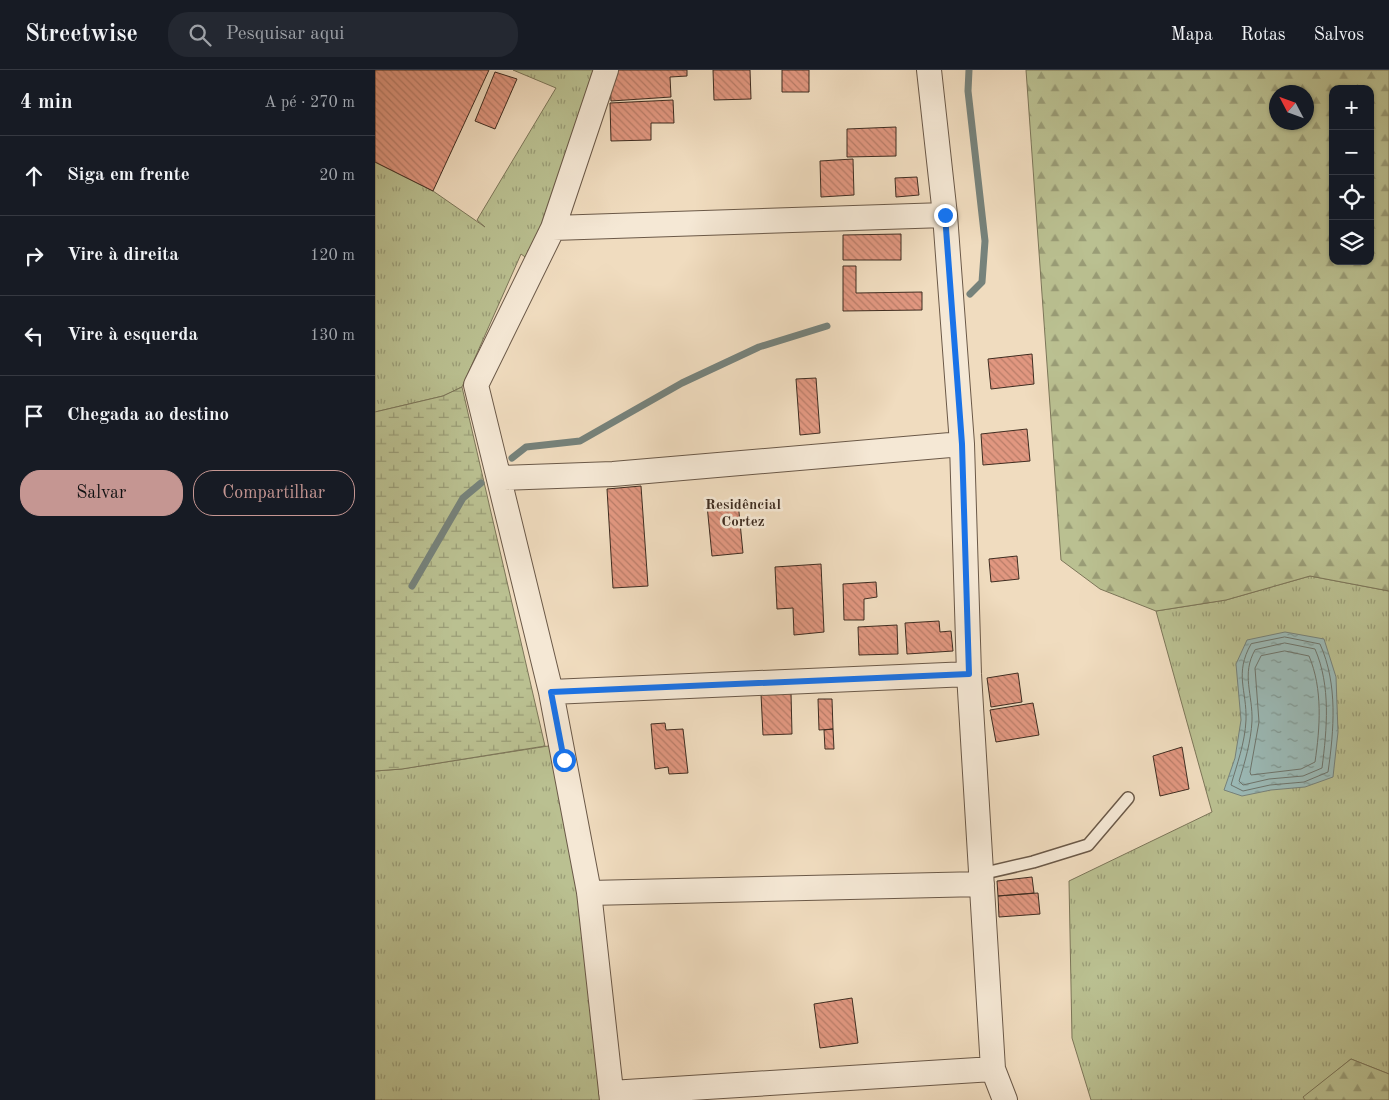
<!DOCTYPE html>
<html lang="pt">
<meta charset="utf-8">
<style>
:root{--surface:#171b24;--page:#242831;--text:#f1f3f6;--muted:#9ea1a6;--line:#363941;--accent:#c59692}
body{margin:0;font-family:"Old Standard TT",serif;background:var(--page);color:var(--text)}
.controls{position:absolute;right:15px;top:15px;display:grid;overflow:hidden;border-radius:10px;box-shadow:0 1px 4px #0004}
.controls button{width:45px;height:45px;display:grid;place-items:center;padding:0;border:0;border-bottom:1px solid var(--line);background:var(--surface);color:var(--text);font:25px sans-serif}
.compass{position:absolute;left:894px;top:15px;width:45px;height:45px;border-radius:50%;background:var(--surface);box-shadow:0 1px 4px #0004;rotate:311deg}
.stop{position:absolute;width:15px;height:15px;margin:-11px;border:4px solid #1a73e8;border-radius:50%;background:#fff}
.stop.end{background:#1a73e8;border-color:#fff;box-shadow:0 1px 5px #0008}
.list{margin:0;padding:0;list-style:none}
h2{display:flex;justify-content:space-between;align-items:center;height:65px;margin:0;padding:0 20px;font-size:21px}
h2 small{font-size:16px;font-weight:400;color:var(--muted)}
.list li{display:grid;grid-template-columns:32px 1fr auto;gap:15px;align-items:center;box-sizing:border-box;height:80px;padding:0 20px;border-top:1px solid var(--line)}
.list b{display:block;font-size:19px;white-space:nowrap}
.list em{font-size:16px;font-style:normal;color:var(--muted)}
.actions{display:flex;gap:10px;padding:15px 20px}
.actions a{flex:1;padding:11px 0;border:1px solid var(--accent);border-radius:20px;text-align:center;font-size:18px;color:var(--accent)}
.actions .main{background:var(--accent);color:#111}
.icon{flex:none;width:28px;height:28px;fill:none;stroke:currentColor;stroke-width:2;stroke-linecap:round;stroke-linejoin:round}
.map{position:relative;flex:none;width:1014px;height:1030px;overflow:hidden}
header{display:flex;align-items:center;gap:30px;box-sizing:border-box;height:70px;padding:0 25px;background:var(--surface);border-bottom:1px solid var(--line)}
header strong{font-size:24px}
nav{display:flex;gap:28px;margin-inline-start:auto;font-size:18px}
.search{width:350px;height:45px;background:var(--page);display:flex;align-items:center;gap:12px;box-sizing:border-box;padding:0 18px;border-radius:20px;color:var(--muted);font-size:19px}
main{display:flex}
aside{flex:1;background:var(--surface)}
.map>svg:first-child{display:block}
.grass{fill:url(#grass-tufts);stroke:#7c7659}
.forest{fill:url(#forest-firs);stroke:#7c7659;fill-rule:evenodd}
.wetland{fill:url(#wetland-marsh);stroke:#7c7659}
.water{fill:url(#water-ripples);stroke:#76827b}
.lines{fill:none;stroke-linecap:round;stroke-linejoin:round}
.shore{stroke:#6d746c;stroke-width:1}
.stream{stroke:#76827b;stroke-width:7}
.building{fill:url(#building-back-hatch);stroke:#3f2d21}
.service-casing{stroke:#6b5948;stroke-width:14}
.minor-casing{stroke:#6b5948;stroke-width:26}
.service{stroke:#f5e8d5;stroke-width:11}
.minor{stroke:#f5e8d5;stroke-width:24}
.route{stroke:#1a73e8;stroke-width:6}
.labels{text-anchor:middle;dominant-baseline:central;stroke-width:5;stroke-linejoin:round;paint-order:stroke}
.neighbourhood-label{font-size:15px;font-weight:bold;fill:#3f2d21;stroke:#f5e8d5}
</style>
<header>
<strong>Streetwise</strong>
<div class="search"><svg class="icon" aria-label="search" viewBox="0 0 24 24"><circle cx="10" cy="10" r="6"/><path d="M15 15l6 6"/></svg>Pesquisar aqui</div>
<nav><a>Mapa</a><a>Rotas</a><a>Salvos</a></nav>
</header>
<main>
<aside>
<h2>4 min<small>A pé · 270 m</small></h2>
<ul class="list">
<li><svg class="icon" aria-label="ahead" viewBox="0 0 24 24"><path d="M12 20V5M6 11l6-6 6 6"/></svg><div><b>Siga em frente</b></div><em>20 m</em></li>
<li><svg class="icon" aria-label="right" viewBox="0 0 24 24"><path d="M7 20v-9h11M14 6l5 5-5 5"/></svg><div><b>Vire à direita</b></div><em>120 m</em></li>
<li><svg class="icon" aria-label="left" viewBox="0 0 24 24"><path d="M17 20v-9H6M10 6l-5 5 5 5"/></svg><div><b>Vire à esquerda</b></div><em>130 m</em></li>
<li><svg class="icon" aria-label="arrive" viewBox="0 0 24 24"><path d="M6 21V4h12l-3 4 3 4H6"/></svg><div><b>Chegada ao destino</b></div></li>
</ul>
<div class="actions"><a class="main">Salvar</a><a>Compartilhar</a></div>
</aside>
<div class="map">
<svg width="1014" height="1030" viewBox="0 0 1014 1030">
<defs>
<pattern id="grass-tufts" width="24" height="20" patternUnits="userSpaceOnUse" patternTransform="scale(1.25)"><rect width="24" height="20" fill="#bac091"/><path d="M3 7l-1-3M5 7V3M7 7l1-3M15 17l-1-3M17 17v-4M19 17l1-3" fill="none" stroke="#999c76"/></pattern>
<pattern id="forest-firs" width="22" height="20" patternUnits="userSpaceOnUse" patternTransform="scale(1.25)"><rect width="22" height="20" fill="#bac091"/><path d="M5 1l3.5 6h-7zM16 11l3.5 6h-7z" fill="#999c76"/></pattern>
<pattern id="wetland-marsh" width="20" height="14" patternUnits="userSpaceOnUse" patternTransform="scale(1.25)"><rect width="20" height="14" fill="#bac091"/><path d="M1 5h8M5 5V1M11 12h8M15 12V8" fill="none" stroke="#999c76"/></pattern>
<pattern id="water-ripples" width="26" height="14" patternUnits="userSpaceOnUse" patternTransform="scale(1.25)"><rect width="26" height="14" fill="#9bbab7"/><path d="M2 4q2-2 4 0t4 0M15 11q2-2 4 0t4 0" fill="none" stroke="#809894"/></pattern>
<pattern id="building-back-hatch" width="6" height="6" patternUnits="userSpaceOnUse" patternTransform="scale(1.25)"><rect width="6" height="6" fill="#e19780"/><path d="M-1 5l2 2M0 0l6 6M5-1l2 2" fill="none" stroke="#b87c68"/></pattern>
</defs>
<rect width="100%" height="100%" fill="#f0dcbf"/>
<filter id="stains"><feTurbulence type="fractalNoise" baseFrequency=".004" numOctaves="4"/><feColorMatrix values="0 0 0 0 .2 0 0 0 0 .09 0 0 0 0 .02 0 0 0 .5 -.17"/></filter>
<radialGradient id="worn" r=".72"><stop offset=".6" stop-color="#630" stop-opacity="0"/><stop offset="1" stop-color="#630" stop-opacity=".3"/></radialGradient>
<path class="grass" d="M138,0H230L160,194L146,184L87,317L68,326L0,342V92L58,121L110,157L102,150L181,18Z
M935,506L1014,521V1004L976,989L929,1027L930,1030H716L697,968L694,811L837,742L781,541L851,530Z
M186,674L232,1030H0V701L26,699Z"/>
<path class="forest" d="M651,0H1014V521L935,506L851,530L781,541L725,519L686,490ZM958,19H995V191H958ZM902,22H932V52H902Z
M976,989L1014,1004V1030H930L928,1027Z"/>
<path class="wetland" d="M87,317L170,676L27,699L0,701V342L68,326Z"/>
<path class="water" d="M910,562L949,569L961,607L963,662L958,707L930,717L896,720L867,726L849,720L860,688L866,650L861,594L872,570Z"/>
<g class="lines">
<path class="shore" d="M910,567L945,574C963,614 959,660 953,702L929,712L895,715L868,721L856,715C862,694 870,673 871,650C872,620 859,604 876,574Z
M910,573L940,579C956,616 952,659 947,698L928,706L894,709L868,715L864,711C870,692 876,671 877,651C878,625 866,604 880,580Z
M910,581L934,586C948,619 945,658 940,692L926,699L876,705L875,702L884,652L880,598L886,586Z"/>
<path class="stream" d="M594,0L593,21L610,171L607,212L595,224
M137,388L151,377L205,371L307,313L384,277L452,256
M37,516L88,428L106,413"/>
</g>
<path class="building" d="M0,0H114L58,121L0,92Z
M234,0H312V6L295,7L296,27L236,31Z
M338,0H375L376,29L339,30Z
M407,0H434V22H407Z
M120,2L142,9L120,59L100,51Z
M298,30L299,53H276V70L236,71L235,33Z
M521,57V86L472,87V59Z
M478,89L479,125L446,127L445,91Z
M542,107L544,125L521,127L520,108Z
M526,164V190H468V165Z
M468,196H481V223L547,222V240L468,241Z
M657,284L659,314L616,319L613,289Z
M441,308L445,363L425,365L421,309Z
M652,359L655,391L608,395L606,364Z
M266,416L273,516L238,518L232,419Z
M363,432L368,483L337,486L332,435Z
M642,486L644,509L616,512L614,489Z
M446,494L449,562L419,565L418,538L402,539L400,497Z
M501,512L502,527L489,529V550H469L468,514Z
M564,551L565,562L576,561L578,581L532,584L530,553Z
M522,555L523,584L484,585L483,557Z
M643,603L647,632L616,637L612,608Z
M416,623L417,664L388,665L386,624Z
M443,629H457L458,659L444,660Z
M658,633L664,665L621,672L615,640Z
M290,653L291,660L308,659L313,703L294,704L293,697L280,699L276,654Z
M458,659L459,679H450L449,660Z
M807,677L814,719L785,726L778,686Z
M657,807L659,823L623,826L622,811Z
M663,823L665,844L624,847L623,826Z
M477,928L483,973L445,978L439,934Z"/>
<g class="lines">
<defs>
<path id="service" d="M606,804L658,792L713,775L753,728"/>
<path id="minor" d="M231,0L178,158L101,315L176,622L214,822L237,1030
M554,0L570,145L587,374L594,604L618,999L630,1030
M178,158L570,145
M124,408L238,404L587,374
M176,622L594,604
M214,823L607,814
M236,1023L618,999"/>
</defs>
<use href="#service" class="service-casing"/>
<use href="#minor" class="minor-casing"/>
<use href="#service" class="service"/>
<use href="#minor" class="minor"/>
</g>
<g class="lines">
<path class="route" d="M189,690L176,622L594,604L587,374L570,145"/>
</g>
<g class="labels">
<g class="neighbourhood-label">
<text x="368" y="435">Residêncial<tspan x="368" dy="17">Cortez</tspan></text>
</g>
</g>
<rect width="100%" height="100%" filter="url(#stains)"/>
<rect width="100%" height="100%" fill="url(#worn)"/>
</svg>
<div class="controls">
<button>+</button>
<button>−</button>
<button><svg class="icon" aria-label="locate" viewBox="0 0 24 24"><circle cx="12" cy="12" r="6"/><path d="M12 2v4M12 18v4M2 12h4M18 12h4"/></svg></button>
<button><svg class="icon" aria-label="layers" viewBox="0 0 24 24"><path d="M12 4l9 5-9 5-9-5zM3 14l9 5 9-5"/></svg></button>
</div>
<svg class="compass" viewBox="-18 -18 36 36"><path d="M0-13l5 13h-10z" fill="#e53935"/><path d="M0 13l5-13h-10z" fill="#9ea1a6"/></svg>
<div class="stop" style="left:189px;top:690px"></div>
<div class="stop end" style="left:570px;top:145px"></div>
</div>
</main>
